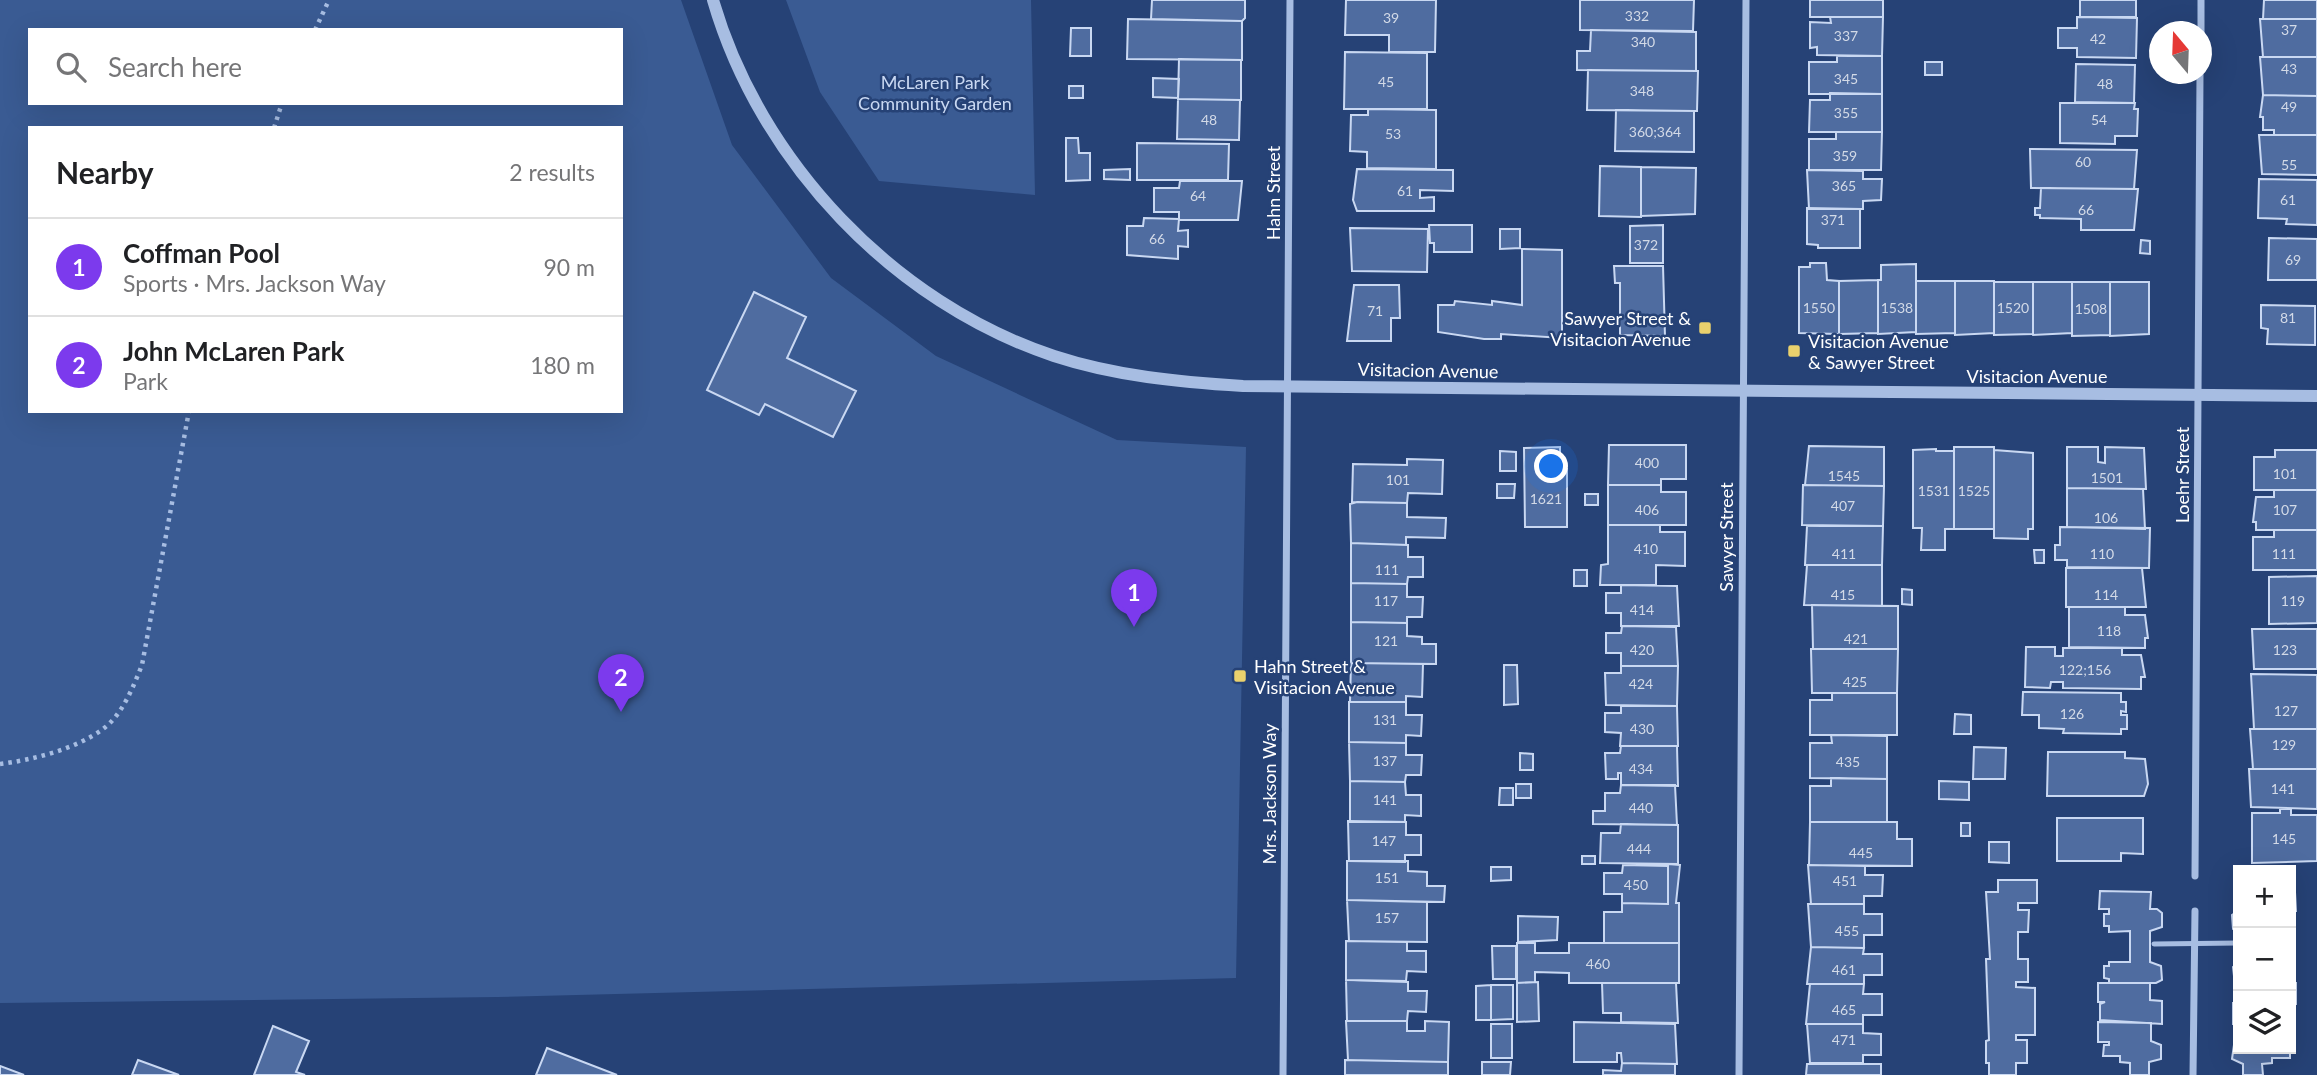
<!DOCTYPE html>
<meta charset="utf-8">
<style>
:root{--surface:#fff;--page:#f2f2f2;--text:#202124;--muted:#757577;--line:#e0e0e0;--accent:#7c3aed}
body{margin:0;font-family:Lato,sans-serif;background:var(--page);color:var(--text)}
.controls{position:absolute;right:21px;bottom:21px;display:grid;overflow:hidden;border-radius:0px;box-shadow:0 7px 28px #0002}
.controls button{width:63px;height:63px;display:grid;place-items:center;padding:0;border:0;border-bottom:2px solid var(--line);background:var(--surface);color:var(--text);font:35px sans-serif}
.compass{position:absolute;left:2149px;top:21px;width:63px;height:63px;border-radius:50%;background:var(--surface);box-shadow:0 7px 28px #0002;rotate:341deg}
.you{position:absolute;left:1552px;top:467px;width:24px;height:24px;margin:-18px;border:5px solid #fff;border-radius:50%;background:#1a73e8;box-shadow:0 0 0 10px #1a73e833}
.badge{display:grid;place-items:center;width:46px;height:46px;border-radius:50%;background:var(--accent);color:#fff;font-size:23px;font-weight:700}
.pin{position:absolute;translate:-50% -58px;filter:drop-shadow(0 2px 4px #0008)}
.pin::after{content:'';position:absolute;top:37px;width:24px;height:21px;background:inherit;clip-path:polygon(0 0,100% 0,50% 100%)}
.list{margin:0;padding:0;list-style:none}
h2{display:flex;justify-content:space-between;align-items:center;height:91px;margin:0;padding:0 28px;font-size:30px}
h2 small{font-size:23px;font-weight:400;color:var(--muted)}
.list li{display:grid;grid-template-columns:46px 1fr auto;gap:21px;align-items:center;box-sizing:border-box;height:98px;padding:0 28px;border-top:2px solid var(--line)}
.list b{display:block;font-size:26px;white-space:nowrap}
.list p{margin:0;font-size:23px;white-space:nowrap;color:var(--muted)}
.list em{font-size:23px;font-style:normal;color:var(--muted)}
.icon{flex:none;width:38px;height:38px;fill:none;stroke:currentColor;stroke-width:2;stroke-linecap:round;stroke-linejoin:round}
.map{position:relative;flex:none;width:2317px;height:1075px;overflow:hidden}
.search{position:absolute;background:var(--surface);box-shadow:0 7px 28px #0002;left:28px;top:28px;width:595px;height:77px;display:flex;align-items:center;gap:18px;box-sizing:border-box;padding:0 24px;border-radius:0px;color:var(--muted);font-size:26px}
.panel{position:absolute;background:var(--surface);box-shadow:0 7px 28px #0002;left:28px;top:126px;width:595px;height:287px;border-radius:0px}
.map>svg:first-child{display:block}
.green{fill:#3a5b93;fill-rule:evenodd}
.building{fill:#4f6ca0;stroke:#c9d8f2;stroke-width:2}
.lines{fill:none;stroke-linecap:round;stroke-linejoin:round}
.path{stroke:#a7bde2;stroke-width:4.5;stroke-dasharray:3.5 5;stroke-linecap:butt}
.service{stroke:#a7bde2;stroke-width:5}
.minor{stroke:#a7bde2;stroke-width:7}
.tertiary{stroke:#a7bde2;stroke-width:12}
.poi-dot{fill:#ead16d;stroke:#264276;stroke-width:2.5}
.labels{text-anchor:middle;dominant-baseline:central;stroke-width:5;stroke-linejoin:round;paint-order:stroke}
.number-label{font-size:14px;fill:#d3dae7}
.park-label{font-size:18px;fill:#c9d8f2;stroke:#264276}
.street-label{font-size:18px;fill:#fff;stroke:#264276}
.poi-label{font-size:18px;fill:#fff;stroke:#264276;text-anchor:start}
</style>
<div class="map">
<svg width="2317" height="1075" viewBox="0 0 2317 1075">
<rect width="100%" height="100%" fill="#264276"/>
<path class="green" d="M0,0H681L732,145L831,278L936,356L1117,440L1246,447L1236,978L497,997L0,1003ZM30,30H621V103H30ZM30,128H621V411H30Z
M786,0H1031L1035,195L879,181L820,92Z"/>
<path class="building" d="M1152,0H1245V18L1242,21L1151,19Z
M1346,0H1436L1435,52H1389V35H1345Z
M1580,0H1694L1693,31L1580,30Z
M1810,0H1883V17H1810Z
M2080,0H2136V17H2080Z
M2264,0H2317V19H2263Z
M1830,17H1883L1882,56L1817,55V47L1810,48V22L1831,23Z
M2077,17L2137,18L2136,58L2077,57V48H2058V28H2077Z
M1128,19L1242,21V60L1127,59Z
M2260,19H2317V57H2263Z
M1071,28H1091V56H1070Z
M1591,30L1696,32V71L1577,70V51H1590Z
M1345,52L1427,53V109H1344Z
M1837,56H1882V94H1809V62H1837Z
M2260,57H2317V96L2263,95Z
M1179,59L1241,60V100L1178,99Z
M1925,62H1942V75H1925Z
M2076,64L2135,65L2134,103L2075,102Z
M1588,70L1698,71L1697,111L1587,110Z
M1153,78L1179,79L1178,98L1153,97Z
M1069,86H1083V98H1069Z
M1830,93L1882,94V132H1809L1810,100H1830Z
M2263,95L2317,96V135H2274V130H2263V117H2260Z
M1178,99L1240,100L1239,140L1177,139Z
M2060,103H2135L2134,109H2138L2137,136H2115V144L2060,143Z
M1368,109L1436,110V169L1367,168V152L1350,151L1351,115H1368Z
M1616,110L1694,111V152L1615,151Z
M1836,132H1882L1881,170H1809V139H1836Z
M2259,135H2317V175L2262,174Z
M1066,138H1078L1079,153H1090V180L1066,181Z
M1137,143L1229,144L1228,180H1137Z
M2030,149L2137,150L2134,189L2031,188Z
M1600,166L1641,167V217L1599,216Z
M1641,167L1696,168L1695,214L1641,216Z
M1130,169V180L1104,179V170Z
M1357,169L1453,170V191L1420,190V198L1434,197V211H1357L1353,200Z
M1807,170L1863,171V179H1882L1881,200L1863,201V209H1809Z
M2259,179L2317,180V225L2286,224L2287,219L2258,218Z
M1180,181H1242L1238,220H1179V212H1154V188H1179Z
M2041,188L2138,189L2134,230H2081V219L2040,218V215H2035V208H2040Z
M1807,208L1860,209V248H1818V245L1807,244Z
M1144,218L1179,219L1178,231L1188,230V247L1178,246V259L1127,255V226H1143Z
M1429,225H1472V252H1434V243H1430Z
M1663,225V263H1630V226Z
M1350,228L1428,229L1427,272L1352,271Z
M1500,229H1520V248L1500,249Z
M2269,238L2317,239V280H2268Z
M2141,240L2150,241V254L2140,253Z
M1522,249L1562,250V338L1501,334V339H1484L1438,332V305H1454L1455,301L1492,305V301L1522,305Z
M1810,263H1826L1827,280L1839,281V334L1799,333V267H1810Z
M1916,264V332L1878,334V280H1881V265Z
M1614,266H1663L1665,336L1620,335V283H1615Z
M1878,280V333L1839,334V281Z
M1916,281H1955V333L1916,334Z
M1955,281H1994V333L1955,335Z
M1994,282H2033V334L1994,335Z
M2033,282H2072V333L2033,335Z
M2072,282H2110V335L2072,336Z
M2110,282H2149V334L2110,336Z
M1354,285H1399L1400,318H1391V341H1347Z
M754,292L806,317L787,358L856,391L833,437L765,404L759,415L707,390Z
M2261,305L2315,306V345L2267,344L2268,329L2261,328Z
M1609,445H1686V479H1661V485H1608Z
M1809,446L1884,447V486L1805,485Z
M1560,447V469H1567V527H1525L1524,448Z
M1954,447H1994V529H1954Z
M2067,447H2098V462L2105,463V447L2144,448L2146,489L2067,488Z
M1936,449V451H1954V529H1945V550H1921L1922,528H1913V450Z
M1994,450L2033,453V529H2028V539L1994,538Z
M2275,450H2317V490H2254V457H2275Z
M1500,451L1516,452V471H1500Z
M1407,459L1443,460L1442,494L1408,493L1407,503L1352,502L1353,464L1407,465Z
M1497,484H1515L1514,498H1497Z
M1608,485H1661V492H1686V525H1608Z
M1803,485L1884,486L1883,526L1802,525Z
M2067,488L2143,489L2145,529L2067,527Z
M2274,490H2317V530H2256V522H2253L2256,497H2274Z
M1585,494H1598V505H1585Z
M1357,502L1407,503V517L1446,518L1445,538L1406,537V545L1351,543L1350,504Z
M1608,525H1660V532H1685V566L1656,565V585H1600L1601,565L1608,564Z
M1807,526H1883L1882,565H1805Z
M2060,527L2150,528L2149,568L2067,567V560H2055V545H2060Z
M2274,530H2317V570H2253V537H2274Z
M1351,543L1408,545V557H1423V577H1408L1407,584L1351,583Z
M2034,550H2044V563H2035Z
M1807,565H1882V606L1804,605Z
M2066,568H2142L2146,607H2066Z
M1574,570H1587V586H1574Z
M2317,576V623L2269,624V577Z
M1351,583L1407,584V597H1423L1422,617H1407V623L1351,622Z
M1621,585L1677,586L1679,626H1621V613H1606V593H1621Z
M1902,589L1912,590V605L1902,604Z
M1812,605L1898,606V649H1813Z
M2069,607H2125V615H2145L2148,638H2145V648L2069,647Z
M1351,622L1407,623V636L1422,637V644H1436V664L1351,663Z
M1622,626L1676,627L1678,666H1621V653H1606V633H1621Z
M2252,629H2317V669H2254Z
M2026,647H2055V656H2063V648H2122V655H2141L2145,677H2141V689L2063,688V682H2051L2050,688L2025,687Z
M1811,649H1898L1897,693H1812Z
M1351,663L1423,664L1422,697L1406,696V702H1350Z
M1504,665H1517L1518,704L1504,705Z
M1621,666H1678L1677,706L1606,705L1605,673H1621Z
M2251,674L2317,675V729H2254Z
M2023,692L2121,693V702H2126V712L2121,711V715H2127V729H2121V734L2063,733L2064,729L2039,728V715H2022Z
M1832,693H1897V735H1810V700H1832Z
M1349,702H1406V715H1422L1421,736L1406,735V743L1349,742Z
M1621,706H1677L1678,746H1620L1621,733L1605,732V713H1621Z
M1955,714L1971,715V734H1954Z
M2250,729H2317V769H2253Z
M1831,735L1887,736V779L1810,778V743H1832Z
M1349,742L1406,743V755H1422L1421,775H1406L1405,782L1350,781Z
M1621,746H1677L1678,786L1621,785V773H1618V779H1606L1605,753H1620Z
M1974,747L2006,748L2005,779H1973Z
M2048,752H2125V758L2145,759L2148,784L2144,796H2047Z
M1520,753L1533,754V770H1520Z
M2249,769H2317V809L2251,807Z
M1831,778L1887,779V822H1810V786H1831Z
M1350,781L1405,782L1406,795H1421V816L1405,815V822H1350Z
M1939,781L1969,782V800L1939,799Z
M1516,784H1531V798H1516Z
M1621,785H1675L1677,825L1593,824V811H1605V793H1620Z
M1500,788H1513V805H1499Z
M2280,809H2291V815H2317V861L2252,863V813H2280Z
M2057,818H2143V854L2121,853V861H2057Z
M1348,821L1406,822V835H1421V855H1405V862L1349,861Z
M1810,822H1897V839H1912V866L1809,865Z
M1961,823H1970V836H1961Z
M1621,824L1678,825V864L1600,863L1601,833H1620Z
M1989,842H2009V863L1989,862Z
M1582,856H1595V864H1582Z
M1347,861H1408V871L1427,872V886H1445L1444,902L1347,900Z
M1668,864L1680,865L1676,903H1679V943H1604V912H1622V903L1668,904Z
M1623,865L1668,866V904L1622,903V894H1604V873H1622Z
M1808,865L1865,866V875H1883L1882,896H1864V904H1811Z
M1491,867H1511V880L1491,881Z
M1998,880H2037V903H2018V910H2029L2028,932H2018V959H2028V982H2016V987L2035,988V1035H2016V1040H2027V1063H2016V1075H1989V1063H1986V1041L1989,1040L1986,959H1990L1986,892H1998Z
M2100,891L2151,892L2150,909H2157L2162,913V927L2150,931V962L2161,966L2162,980L2156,983H2109V979L2104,978V966H2109V962H2130V931L2109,932V926H2104V914H2109V909H2099Z
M2295,892L2296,911H2291V893Z
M1347,900L1427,902V942L1349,941Z
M1808,904H1864V914H1882V935H1864V948L1811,947Z
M2238,911V932L2233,929L2232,915Z
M1518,916L1558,917L1557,940L1518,942Z
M1346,941L1407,942V951H1426V972L1407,971L1406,981L1346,980Z
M1517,943H1535V953H1569V943H1679V983H1569V973L1535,972V982L1517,983Z
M1492,946H1516V979H1493Z
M1811,947L1864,948L1863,954H1882V975H1864V984H1807Z
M2238,964V1024H2233V1003H2237L2233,967Z
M1346,980L1408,982V991H1427L1426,1012L1408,1011L1407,1021H1347Z
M1538,982L1539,1021L1517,1022V983Z
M1602,983H1676L1678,1023L1621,1022V1013H1603Z
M2098,983H2150V1000L2162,1001V1024L2100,1020V1004L2105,1002H2098Z
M2291,983H2296V1004H2291Z
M1810,984H1864L1863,994H1882V1015H1863V1024H1806Z
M1491,985H1513V1019L1491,1020Z
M1491,985V1020H1476V986Z
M2291,1005H2294V1021H2291Z
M1346,1021H1407V1031H1425V1021L1449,1022L1448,1062L1348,1060Z
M1574,1022L1675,1024L1677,1064L1622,1063L1621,1053H1617V1062H1574Z
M2098,1022L2151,1023V1041L2161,1045V1059L2149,1062V1075H2130V1063L2120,1062V1056H2103L2104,1045H2109V1042H2098Z
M2291,1023H2295V1044H2291Z
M1491,1024H1512V1058H1491Z
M1807,1024H1863V1033L1881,1034V1055H1863V1063H1810Z
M2237,1024L2238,1049H2290V1058H2272V1063L2262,1064L2263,1075H2243V1064L2232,1059Z
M273,1026L309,1041L296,1072L305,1075H254Z
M547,1048L617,1075H536Z
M138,1060L179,1075H132Z
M1345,1060L1448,1062V1075H1345Z
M1482,1062H1511L1510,1075H1482Z
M1622,1063L1675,1064V1075H1603V1070L1621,1071Z
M1807,1064H1881V1075H1806Z
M0,1066L24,1075H0Z"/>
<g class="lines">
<path class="path" d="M315,30L329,0
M274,128L282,103
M0,764C32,760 76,749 103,729C123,714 133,687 142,665L189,411"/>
<path class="service" d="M2154,944L2238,943"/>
<path class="minor" d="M2201,32V0
M2195,876L2200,74
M1283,1075L1290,0
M1739,1075L1746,0
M2193,1075L2195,911"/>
<path class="tertiary" d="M713,0C760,162 894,303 1054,356C1115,376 1179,382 1243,386L2317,396"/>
</g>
<g class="poi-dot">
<rect x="1698" y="321" width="14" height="14" rx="3.5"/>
<rect x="1787" y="344" width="14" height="14" rx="3.5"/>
<rect x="1233" y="669" width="14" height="14" rx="3.5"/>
</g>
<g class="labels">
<g class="number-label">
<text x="1637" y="15">332</text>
<text x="1391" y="17">39</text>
<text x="2289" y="29">37</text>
<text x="1846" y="35">337</text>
<text x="2098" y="38">42</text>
<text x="1643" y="41">340</text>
<text x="2289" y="68">43</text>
<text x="1846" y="78">345</text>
<text x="1386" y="81">45</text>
<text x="2105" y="83">48</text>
<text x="1642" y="90">348</text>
<text x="2289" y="106">49</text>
<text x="1846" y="112">355</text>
<text x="1209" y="119">48</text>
<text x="2099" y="119">54</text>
<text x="1655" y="131">360;364</text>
<text x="1393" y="133">53</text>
<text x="1845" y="155">359</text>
<text x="2083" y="161">60</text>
<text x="2289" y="164">55</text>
<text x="1844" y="185">365</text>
<text x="1405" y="190">61</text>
<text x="1198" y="195">64</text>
<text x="2288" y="199">61</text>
<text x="2086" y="209">66</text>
<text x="1833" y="219">371</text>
<text x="1157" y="238">66</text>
<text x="1646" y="244">372</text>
<text x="2293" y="259">69</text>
<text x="1819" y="307">1550</text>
<text x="1897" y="307">1538</text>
<text x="2013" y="307">1520</text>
<text x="2091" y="308">1508</text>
<text x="1375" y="310">71</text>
<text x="2288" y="317">81</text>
<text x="1647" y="462">400</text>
<text x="2285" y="473">101</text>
<text x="1844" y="475">1545</text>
<text x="2107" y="477">1501</text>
<text x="1398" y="479">101</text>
<text x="1934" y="490">1531</text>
<text x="1974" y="490">1525</text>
<text x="1546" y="498">1621</text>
<text x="1843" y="505">407</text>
<text x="1647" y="509">406</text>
<text x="2285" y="509">107</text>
<text x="2106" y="517">106</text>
<text x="1646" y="548">410</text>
<text x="1844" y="553">411</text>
<text x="2102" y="553">110</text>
<text x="2284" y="553">111</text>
<text x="1387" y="569">111</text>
<text x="1843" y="594">415</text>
<text x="2106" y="594">114</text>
<text x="1386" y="600">117</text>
<text x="2293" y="600">119</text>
<text x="1642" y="609">414</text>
<text x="2109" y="630">118</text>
<text x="1856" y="638">421</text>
<text x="1386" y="640">121</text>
<text x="1642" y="649">420</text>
<text x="2285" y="649">123</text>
<text x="2085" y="669">122;156</text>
<text x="1855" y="681">425</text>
<text x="1641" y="683">424</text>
<text x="2286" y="710">127</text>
<text x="2072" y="713">126</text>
<text x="1385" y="719">131</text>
<text x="1642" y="728">430</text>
<text x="2284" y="744">129</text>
<text x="1385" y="760">137</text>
<text x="1848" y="761">435</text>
<text x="1641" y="768">434</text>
<text x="2283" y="788">141</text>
<text x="1385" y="799">141</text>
<text x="1641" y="807">440</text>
<text x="2284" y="838">145</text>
<text x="1384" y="840">147</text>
<text x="1639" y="848">444</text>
<text x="1861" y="852">445</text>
<text x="1387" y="877">151</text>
<text x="1845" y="880">451</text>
<text x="1636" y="884">450</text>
<text x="1387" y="917">157</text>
<text x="1847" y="930">455</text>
<text x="1598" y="963">460</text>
<text x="1844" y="969">461</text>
<text x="1844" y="1009">465</text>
<text x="1844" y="1039">471</text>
</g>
<g class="park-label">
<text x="935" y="82">McLaren Park<tspan x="935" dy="21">Community Garden</tspan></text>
</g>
<g class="street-label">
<text transform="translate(1273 193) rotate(-90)">Hahn Street</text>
<text transform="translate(1428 370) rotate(1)">Visitacion Avenue</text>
<text x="2037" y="376">Visitacion Avenue</text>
<text transform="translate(2182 475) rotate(-90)">Loehr Street</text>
<text transform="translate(1726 537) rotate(-90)">Sawyer Street</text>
<text transform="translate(1269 794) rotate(-90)">Mrs. Jackson Way</text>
</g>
<g class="poi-label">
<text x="1691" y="318" text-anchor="end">Sawyer Street &amp;<tspan x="1691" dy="21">Visitacion Avenue</tspan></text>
<text x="1808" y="341">Visitacion Avenue<tspan x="1808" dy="21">&amp; Sawyer Street</tspan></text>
<text x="1254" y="666">Hahn Street &amp;<tspan x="1254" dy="21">Visitacion Avenue</tspan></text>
</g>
</g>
</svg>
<div class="controls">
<button>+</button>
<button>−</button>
<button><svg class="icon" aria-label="layers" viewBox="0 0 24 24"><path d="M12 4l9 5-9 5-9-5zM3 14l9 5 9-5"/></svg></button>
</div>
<svg class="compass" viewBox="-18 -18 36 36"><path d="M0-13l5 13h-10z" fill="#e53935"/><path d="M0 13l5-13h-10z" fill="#757577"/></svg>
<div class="you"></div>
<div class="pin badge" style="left:1134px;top:627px">1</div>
<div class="pin badge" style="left:621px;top:712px">2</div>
<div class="search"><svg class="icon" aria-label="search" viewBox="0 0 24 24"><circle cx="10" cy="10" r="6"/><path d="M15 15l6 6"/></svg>Search here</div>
<section class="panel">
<h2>Nearby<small>2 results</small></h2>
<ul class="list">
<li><span class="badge">1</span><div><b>Coffman Pool</b><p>Sports · Mrs. Jackson Way</p></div><em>90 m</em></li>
<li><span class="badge">2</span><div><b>John McLaren Park</b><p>Park</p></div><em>180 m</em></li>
</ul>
</section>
</div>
